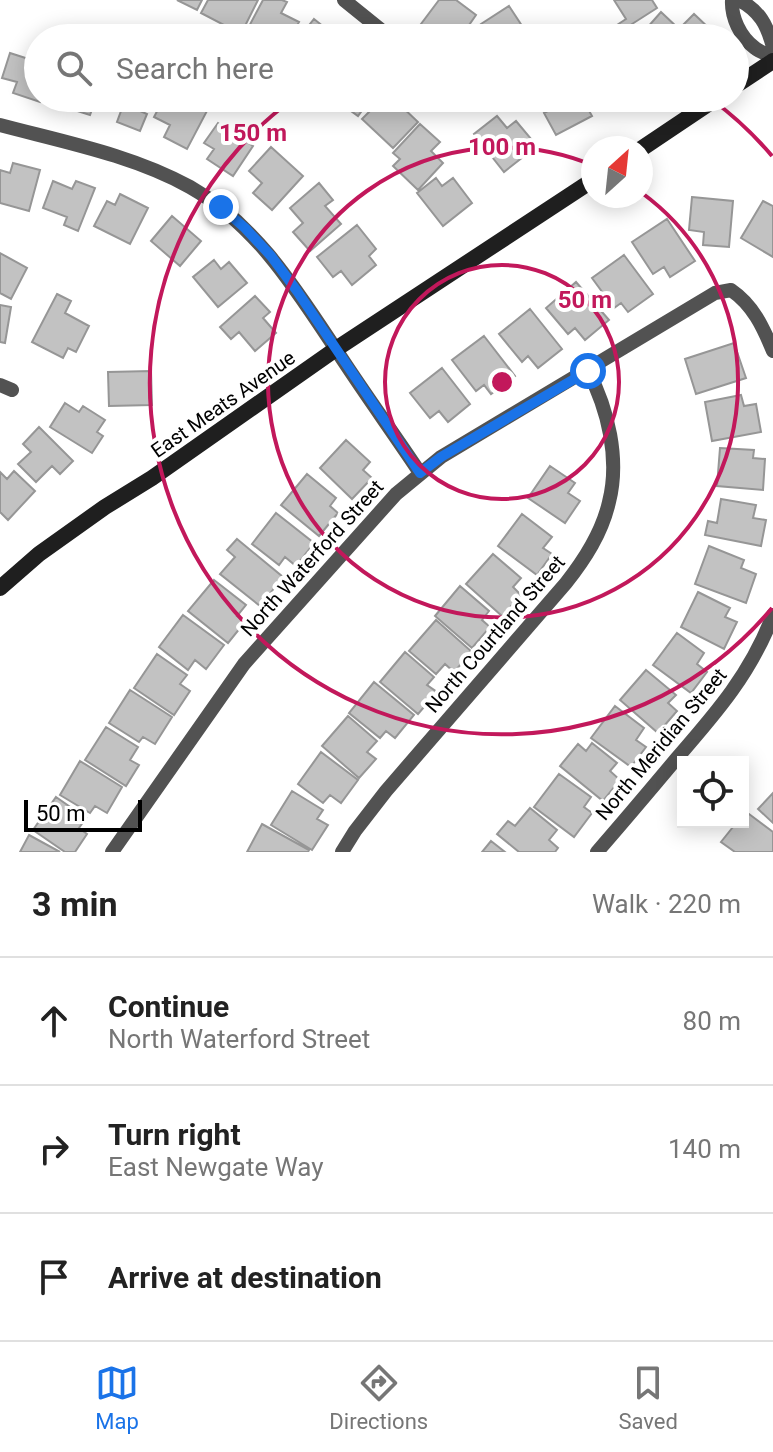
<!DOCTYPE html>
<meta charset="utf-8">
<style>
:root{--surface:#fff;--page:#f2f2f2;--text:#222;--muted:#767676;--line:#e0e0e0;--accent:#1a73e8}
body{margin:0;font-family:Roboto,sans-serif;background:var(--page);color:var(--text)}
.controls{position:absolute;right:24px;bottom:24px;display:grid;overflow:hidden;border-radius:0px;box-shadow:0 4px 20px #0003}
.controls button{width:72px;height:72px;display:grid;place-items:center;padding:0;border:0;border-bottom:2px solid var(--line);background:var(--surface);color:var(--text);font:40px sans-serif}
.compass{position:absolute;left:581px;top:136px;width:72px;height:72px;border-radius:50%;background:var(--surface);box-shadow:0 4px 20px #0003;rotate:27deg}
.scale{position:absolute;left:24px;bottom:20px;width:118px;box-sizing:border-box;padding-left:8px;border:4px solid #000;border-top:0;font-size:22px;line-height:28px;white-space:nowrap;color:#000;-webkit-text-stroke:6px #fff;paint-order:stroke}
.stop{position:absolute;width:24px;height:24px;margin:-18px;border:6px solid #1a73e8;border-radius:50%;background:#fff}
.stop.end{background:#1a73e8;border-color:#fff;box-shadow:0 2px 8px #0008}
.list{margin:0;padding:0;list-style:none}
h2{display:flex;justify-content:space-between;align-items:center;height:104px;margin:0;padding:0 32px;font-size:34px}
h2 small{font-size:26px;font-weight:400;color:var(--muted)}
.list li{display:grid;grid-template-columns:52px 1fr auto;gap:24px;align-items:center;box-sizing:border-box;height:128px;padding:0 32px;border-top:2px solid var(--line)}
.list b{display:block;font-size:30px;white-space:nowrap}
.list p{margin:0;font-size:26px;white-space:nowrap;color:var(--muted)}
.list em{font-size:26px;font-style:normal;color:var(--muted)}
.icon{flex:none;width:44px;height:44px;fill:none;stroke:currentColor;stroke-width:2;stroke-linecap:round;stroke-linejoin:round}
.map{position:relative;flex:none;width:773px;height:852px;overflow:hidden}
.search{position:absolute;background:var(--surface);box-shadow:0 4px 20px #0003;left:24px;right:24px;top:24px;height:88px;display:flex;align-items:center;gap:20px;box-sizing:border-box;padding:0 28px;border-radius:44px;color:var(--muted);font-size:30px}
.sheet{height:488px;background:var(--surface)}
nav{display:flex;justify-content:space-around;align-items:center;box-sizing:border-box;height:112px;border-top:2px solid var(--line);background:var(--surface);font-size:22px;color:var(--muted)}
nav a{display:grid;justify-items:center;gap:4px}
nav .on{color:var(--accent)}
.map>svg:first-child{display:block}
.building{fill:#c2c2c2;stroke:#969696;stroke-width:2}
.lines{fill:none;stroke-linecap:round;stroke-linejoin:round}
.street{stroke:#525252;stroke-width:14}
.secondary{stroke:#1f1f1f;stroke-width:16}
.route{stroke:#1a73e8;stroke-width:10}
.ring{fill:none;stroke:#c2185b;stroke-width:4}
.labels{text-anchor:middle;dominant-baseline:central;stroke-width:8;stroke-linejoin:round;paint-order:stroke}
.street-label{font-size:20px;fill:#000;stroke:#fff}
.centre{fill:#c2185b;stroke:#fff;stroke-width:4}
.ring-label{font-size:24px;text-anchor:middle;font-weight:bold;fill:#c2185b;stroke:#fff;stroke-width:8;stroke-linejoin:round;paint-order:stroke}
</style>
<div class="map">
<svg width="773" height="852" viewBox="0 0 773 852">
<rect width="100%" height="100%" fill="#fff"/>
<path class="building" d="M177,0H202L197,10Z
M208,0H258L241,34L201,13Z
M263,0H282L287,2L281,13L299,22L290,38H257L246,32Z
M439,0H456L476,15L460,38L445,27L438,36L421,24Z
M614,0H652L657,8L618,33L614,27L626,19Z
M509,6L530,38H490L481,24Z
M661,12L679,29L694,14L712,31L705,38H640L639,37Z
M314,19L334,35L331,38H299Z
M10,53L38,62V98H41L40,102L13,93L17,82L2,78Z
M68,98H96L90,115L65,107Z
M106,98H146L140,111L147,114L140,131L117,122L121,111L103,104Z
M164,98H187L208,109L187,149L164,137L170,125L154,117Z
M333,98H371L358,116Z
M553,98H582L592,116L556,135L544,113L557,106Z
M381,100L392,110L398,103L418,122L393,148L362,119Z
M497,116L507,128L516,121L537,146L504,172L474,134Z
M218,123L253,146L233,176L207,159L214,149L204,143Z
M420,124L440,142L431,151L443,163L418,190L393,166L400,159L393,153Z
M271,147L303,176L272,210L253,193L262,183L249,171Z
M13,163L40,170L29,211L0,203V170L10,173Z
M436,178L442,186L453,178L472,203L443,226L417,193Z
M53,181L72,189L76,181L95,188L78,231L64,225L67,217L43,208Z
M319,183L333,200L325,206L341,224L310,251L293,232L303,223L290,208Z
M120,194L148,208L130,244L94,226L107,201L115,205Z
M692,197L733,201L729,247L703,245L704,232L689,230Z
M763,201L773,206V257L741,238Z
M172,216L201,241L180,266L151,241Z
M667,219L695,261L670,277L664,267L653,274L632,242Z
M357,225L376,249L369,256L376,265L352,285L341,271L333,277L317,257Z
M0,253L27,268L11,299L0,293Z
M624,255L653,294L628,312L621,303L614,308L592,278Z
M214,260L221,269L229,262L247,283L218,307L193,277Z
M576,282L609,320L585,340L575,328L568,334L546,308Z
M57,294L71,301L65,313L89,326L76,352L68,348L63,358L32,342Z
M255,296L270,312L263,318L276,333L255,351L239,332L231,339L220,327Z
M0,305L11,307L5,343L0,342Z
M530,309L562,349L538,368L528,356L522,362L499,334Z
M484,336L515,376L491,394L484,385L476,391L452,360Z
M734,343L746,378L696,394L685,359Z
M442,368L470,404L448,422L439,411L430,418L410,393Z
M151,371L152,405L109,406L108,372Z
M741,395L744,406L756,404L761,432L712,441L705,402Z
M65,403L79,412L83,406L105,420L97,432L103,436L92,453L50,427Z
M39,427L73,461L60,474L52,466L36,482L18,464L31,452L23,444Z
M346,440L370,462L363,470L372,478L352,499L320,468Z
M720,448L754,450L753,458L765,459L763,490L717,486Z
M550,466L575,483L568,493L580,501L565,523L528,498Z
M14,471L35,491L8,520L0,512V472L7,479Z
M307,474L336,498L330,506L338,513L319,536L281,505Z
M721,499L756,505L753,518L766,520L761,546L705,535L708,521L717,523Z
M276,513L314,543L296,566L285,557L279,565L252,544Z
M522,514L552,537L543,548L552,554L537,575L498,546Z
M237,539L283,577L260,606L220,574L235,557L227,550Z
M709,546L744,560L741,568L756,574L746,603L695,584Z
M493,554L521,578L513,587L521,595L502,616L466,584Z
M214,580L246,605L237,616L245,622L228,643L188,611Z
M460,586L489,611L482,620L490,627L472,648L435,616Z
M698,592L730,608L725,617L737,622L724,649L681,627Z
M183,615L224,645L206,669L195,660L188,670L159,647Z
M436,620L472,652L454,672L445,664L436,674L409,651Z
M677,633L704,653L697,664L707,672L691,693L653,665Z
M405,652L434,677L427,685L437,692L418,714L380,682Z
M157,654L187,675L180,684L190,691L174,715L134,688Z
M646,670L676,695L668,703L677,711L658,733L620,700Z
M374,682L414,715L395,738L386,731L380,738L349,713Z
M130,690L172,717L155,744L143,737L139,742L109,723Z
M615,706L644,728L636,740L646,747L631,767L591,738Z
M348,716L377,741L367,752L376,759L359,778L322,746Z
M106,727L138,747L130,760L139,765L126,786L85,760Z
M592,743L617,763L610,771L620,780L603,801L560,766L578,744L586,751Z
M321,752L358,780L341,803L330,795L323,803L298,784Z
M80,761L122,787L107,813L95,806L90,813L60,795Z
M559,774L591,797L584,807L592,813L574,837L534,807Z
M292,791L323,810L317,819L328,825L312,850L271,825Z
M773,793V823L758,809Z
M56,797L86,818L79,828L87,834L75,852H65L33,830Z
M530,808L557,830L549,840L558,848L555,852H519L497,834L508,821L515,826Z
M745,811L773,832V852H735L721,842L737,822H743V814Z
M262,824L309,850L308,852H247Z
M29,835L60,852H20Z
M491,841L505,852H482Z"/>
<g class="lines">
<path class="street" d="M344,0L391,38
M732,0C731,17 740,37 755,48C760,52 767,54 773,57
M739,0C760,11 767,25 773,47
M0,125C64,142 132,155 190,187C255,224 294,286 335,348C362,390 392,431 420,473
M0,385L12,390
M112,852L244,664L396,494L441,457L715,293L731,290C753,305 763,327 773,351
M342,852L355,831L386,791L566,583C585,559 602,533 609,502C620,459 608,409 588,371
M597,852C624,821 651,789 677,758C717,712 751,673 773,615"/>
<path class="secondary" d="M735,86L773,61
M641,149L717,98
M0,588L39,554L105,507L152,478L336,349L593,180"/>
</g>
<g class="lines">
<path class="route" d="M221,207L245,228L271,256L297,291L420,473L441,457L588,371"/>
</g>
<g class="ring">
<circle cx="502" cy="382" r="117"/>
<path d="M642 193A235 235 0 1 1 592 165"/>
<path d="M772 608A352 352 0 1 1 293 99M429 38A352 352 0 0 1 575 38M711 99A352 352 0 0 1 772 156"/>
</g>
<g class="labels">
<g class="street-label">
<text transform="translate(223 404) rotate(-35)">East Meats Avenue</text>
<text transform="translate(312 558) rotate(-48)">North Waterford Street</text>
<text transform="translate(495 634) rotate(-49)">North Courtland Street</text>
<text transform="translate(661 744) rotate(-50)">North Meridian Street</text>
</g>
</g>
<circle cx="502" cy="382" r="12" class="centre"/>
<g class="ring-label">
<text x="253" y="141">150 m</text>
<text x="502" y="155">100 m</text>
<text x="585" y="308">50 m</text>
</g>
</svg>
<div class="controls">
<button><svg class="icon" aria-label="locate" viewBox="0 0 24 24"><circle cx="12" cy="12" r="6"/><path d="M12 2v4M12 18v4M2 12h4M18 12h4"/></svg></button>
</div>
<svg class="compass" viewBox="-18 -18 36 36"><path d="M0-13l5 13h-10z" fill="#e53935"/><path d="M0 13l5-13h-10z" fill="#767676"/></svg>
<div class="scale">50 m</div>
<div class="stop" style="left:588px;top:371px"></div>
<div class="stop end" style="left:221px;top:207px"></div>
<div class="search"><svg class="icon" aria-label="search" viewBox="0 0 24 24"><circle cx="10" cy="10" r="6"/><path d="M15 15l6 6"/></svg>Search here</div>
</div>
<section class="sheet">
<h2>3 min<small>Walk · 220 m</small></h2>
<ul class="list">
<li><svg class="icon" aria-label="ahead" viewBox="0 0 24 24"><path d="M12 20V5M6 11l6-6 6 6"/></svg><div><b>Continue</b><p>North Waterford Street</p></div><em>80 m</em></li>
<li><svg class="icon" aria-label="right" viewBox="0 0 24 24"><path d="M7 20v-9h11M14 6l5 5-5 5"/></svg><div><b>Turn right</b><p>East Newgate Way</p></div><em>140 m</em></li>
<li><svg class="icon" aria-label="arrive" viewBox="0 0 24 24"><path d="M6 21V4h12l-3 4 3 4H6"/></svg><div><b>Arrive at destination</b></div></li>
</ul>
</section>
<nav>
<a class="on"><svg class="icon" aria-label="map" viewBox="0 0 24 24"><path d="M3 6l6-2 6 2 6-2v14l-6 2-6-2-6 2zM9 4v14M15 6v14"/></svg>Map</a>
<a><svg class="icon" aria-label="directions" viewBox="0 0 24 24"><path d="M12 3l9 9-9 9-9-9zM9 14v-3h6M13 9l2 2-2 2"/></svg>Directions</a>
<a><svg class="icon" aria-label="saved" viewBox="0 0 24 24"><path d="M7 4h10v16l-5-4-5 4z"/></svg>Saved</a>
</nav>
